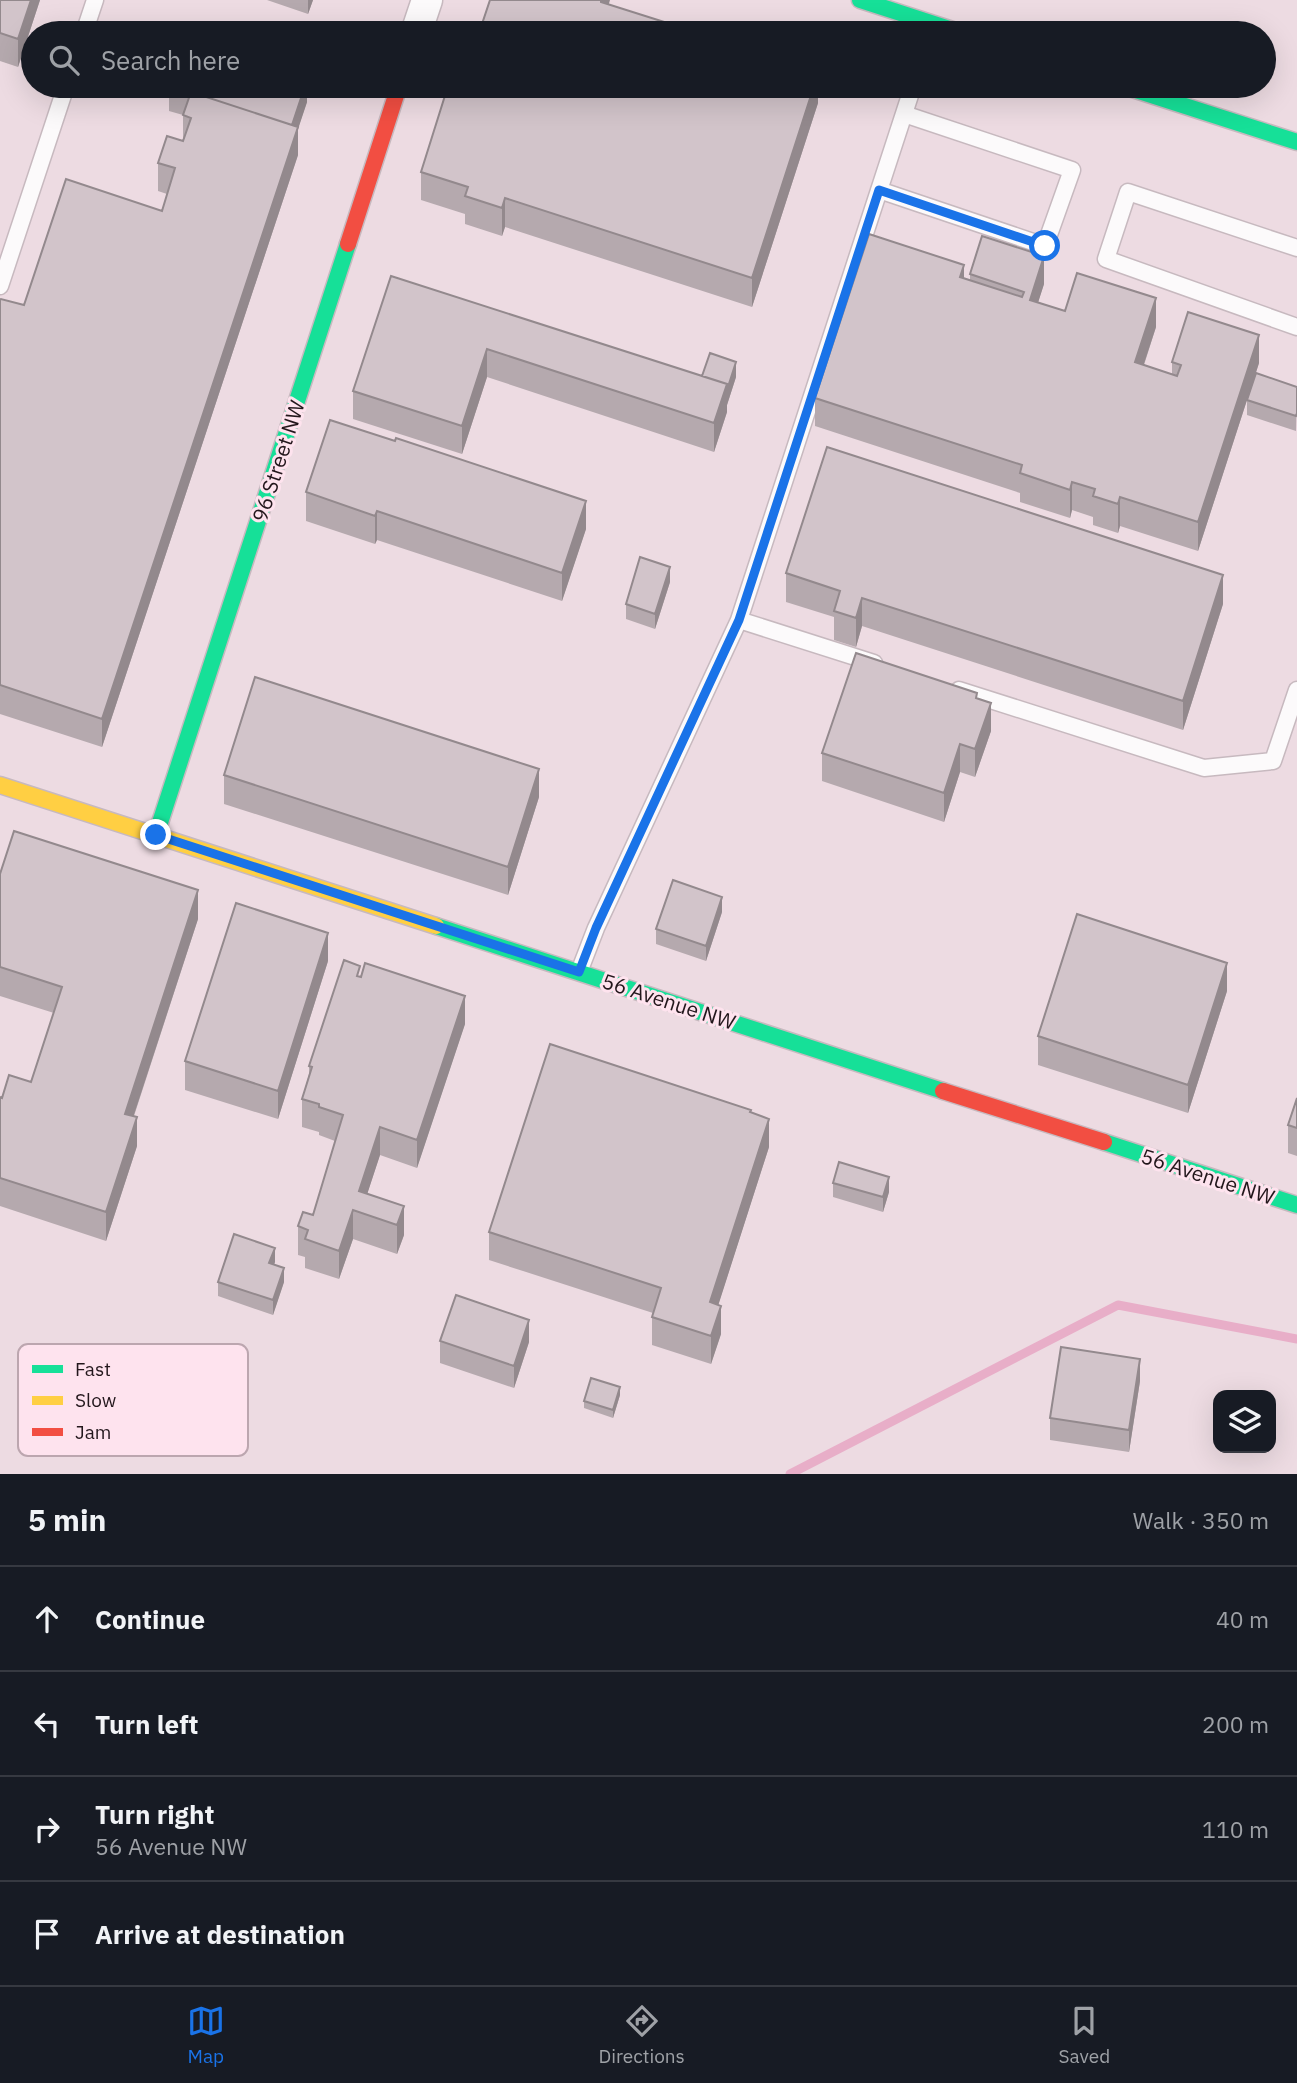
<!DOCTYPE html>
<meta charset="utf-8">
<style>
:root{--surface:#171b24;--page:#20242c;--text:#f1f3f6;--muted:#9ea1a6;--line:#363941;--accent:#1a73e8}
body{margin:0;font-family:"IBM Plex Sans",sans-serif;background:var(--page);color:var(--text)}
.controls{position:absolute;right:21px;bottom:21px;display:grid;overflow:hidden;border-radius:14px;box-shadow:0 7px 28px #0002}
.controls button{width:63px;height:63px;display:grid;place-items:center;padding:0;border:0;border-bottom:2px solid var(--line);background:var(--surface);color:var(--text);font:35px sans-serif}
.stop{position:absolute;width:21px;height:21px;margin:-16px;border:5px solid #1a73e8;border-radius:50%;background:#fff}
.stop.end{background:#1a73e8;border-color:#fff;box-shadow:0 2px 7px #0008}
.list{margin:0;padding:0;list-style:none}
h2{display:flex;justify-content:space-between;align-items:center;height:91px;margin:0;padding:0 28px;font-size:30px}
h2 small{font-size:23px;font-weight:400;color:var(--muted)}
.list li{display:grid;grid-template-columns:46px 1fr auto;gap:21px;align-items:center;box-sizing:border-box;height:105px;padding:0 28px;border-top:2px solid var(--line)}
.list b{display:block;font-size:26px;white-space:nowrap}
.list p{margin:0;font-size:23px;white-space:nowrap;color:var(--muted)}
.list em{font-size:23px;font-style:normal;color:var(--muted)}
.icon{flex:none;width:38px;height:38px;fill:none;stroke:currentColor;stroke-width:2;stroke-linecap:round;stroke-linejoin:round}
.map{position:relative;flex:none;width:1297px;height:1474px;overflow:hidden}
.search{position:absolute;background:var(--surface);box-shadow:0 7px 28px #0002;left:21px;right:21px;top:21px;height:77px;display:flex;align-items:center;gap:18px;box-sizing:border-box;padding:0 24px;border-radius:38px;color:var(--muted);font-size:26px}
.sheet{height:511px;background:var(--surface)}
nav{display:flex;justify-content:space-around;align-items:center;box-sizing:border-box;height:98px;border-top:2px solid var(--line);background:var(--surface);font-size:19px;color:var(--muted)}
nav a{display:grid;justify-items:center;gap:4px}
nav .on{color:var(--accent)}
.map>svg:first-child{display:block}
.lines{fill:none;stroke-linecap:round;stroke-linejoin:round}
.stream{stroke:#e8aec8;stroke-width:9}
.lane-casing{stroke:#c7b9bf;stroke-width:19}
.street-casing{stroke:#c7b9bf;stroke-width:33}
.fast-casing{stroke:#c7b9bf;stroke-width:19}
.slow-casing{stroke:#c7b9bf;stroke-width:19}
.jam-casing{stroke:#c7b9bf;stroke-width:19}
.lane{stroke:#fcfafb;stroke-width:16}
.street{stroke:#fcfafb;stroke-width:30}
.fast{stroke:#16e098;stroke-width:16}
.slow{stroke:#ffcf43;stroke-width:16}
.jam{stroke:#f24e42;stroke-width:16}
.wall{fill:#b5a9ae}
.shaded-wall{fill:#93898d}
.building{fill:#d2c4ca;stroke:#93898d;stroke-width:2}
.route{stroke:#1a73e8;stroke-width:9}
.labels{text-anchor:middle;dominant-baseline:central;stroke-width:6;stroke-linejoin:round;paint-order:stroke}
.street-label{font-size:21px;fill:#23171c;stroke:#fee3ee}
.key{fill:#fee3ee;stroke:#bca6af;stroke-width:2}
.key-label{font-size:19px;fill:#23171c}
</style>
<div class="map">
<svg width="1297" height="1474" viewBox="0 0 1297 1474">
<rect width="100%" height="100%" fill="#eddbe2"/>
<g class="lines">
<path class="stream" d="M790,1474L1118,1305L1297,1339"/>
<defs>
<path id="lane" d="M84,33L95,0
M879,190L1045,246L1072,170L904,114
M1297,248L1128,192L1106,259L1297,327
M0,286L66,86
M874,663L739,620L913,86
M959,690L1204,768L1273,761L1297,690
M579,972L596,928L739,620"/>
<path id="street" d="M416,33L427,0"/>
<path id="fast" d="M860,0L962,33
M1123,86L1297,142
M156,835L348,244
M436,926L943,1091
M1104,1142L1297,1205"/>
<path id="slow" d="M0,785L436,926"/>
<path id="jam" d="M348,244L399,86
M943,1091L1104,1142"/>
</defs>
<use href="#lane" class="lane-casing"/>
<use href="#street" class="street-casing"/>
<use href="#fast" class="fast-casing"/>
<use href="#slow" class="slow-casing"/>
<use href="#jam" class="jam-casing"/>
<use href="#lane" class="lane"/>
<use href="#street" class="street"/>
<use href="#fast" class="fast"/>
<use href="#slow" class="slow"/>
<use href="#jam" class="jam"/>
</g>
<path class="wall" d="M0,0H40L18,67L0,61Z
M267,0H313L308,14Z
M307,86V102L298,129V155L102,747L0,714V300L24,305L162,211L167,194L158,191V163L183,141V115L169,111V89Z
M818,86V103L752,307L505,227L502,236L465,224V214L421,200V172Z
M970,274L1044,284L1038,302L1065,311L1156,327L1144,365L1172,374V362L1259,363L1198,551L1120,526L1118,533L1093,525V517L1072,510L1070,518L1020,502V493L815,426V398L964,278L970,280Z
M391,276L702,376L736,377L727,405V412L714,452L487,377L462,454L353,419V391Z
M1297,387L1296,431L1247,415V400Z
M306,492L586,529L562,601L377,540L375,544L306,521Z
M786,573L1223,604L1183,730L862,626L856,647L834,640V617L786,602Z
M670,582L655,629L626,619V604Z
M977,698L991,731L975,777L960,772L944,822L822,781V753Z
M224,775L539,797L508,895L224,804Z
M0,874L198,919L134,1116L137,1146L106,1241L0,1206V1097L2,1098L31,1082L54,1013L0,996Z
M722,912L706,961L656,944V929Z
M328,961L278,1119L185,1090V1061Z
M360,977L465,1024L417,1168L380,1155L367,1194L404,1206V1235L397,1254L353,1239L339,1279L305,1268V1257L298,1255V1226L313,1215L335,1141L319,1135V1132L302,1127V1099L309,1074V1066Z
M1227,991L1188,1113L1038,1065V1036Z
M1297,1098V1156L1288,1153V1125Z
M751,1113L769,1147L718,1305L721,1334L711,1364L652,1345V1317L653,1313L489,1260V1232Z
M833,1183L889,1192L883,1212L833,1197Z
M275,1262L274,1264L284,1282L273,1315L218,1296V1282Z
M440,1341L529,1342L514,1388L440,1363Z
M1140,1381L1129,1452L1050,1440V1418Z
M620,1395L613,1418L584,1408V1401Z"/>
<path class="shaded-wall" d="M31,0H40L18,67V39Z
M308,0H313L308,14Z
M601,0H610L601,30Z
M305,86H307V102L298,129V155L102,747V719Z
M814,86H818V103L752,307V278Z
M505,198V227L502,236V208Z
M1044,256V284L1030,328V300Z
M964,265V294L960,277Z
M1156,298V327L1135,391V362Z
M1259,335V363L1198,551V522Z
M487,349V377L462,454V426Z
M736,362V377L727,405V412L714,452V423L727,384Z
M1072,482V510L1070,518V490Z
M1120,497V526L1118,533V504Z
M586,501V529L562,601V573Z
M377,511V540L375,544V516Z
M670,567V582L655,629V614Z
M1223,575V604L1183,730V701Z
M862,598V626L856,647V618Z
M991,703V731L975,777V749Z
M960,744V772L944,822V793Z
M539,769V797L508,895V867Z
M198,890V919L125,1142V1114Z
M722,897V912L706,961V946Z
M328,933V961L278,1119V1091Z
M1227,963V991L1188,1113V1085Z
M465,996V1024L417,1168V1140Z
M137,1117V1146L106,1241V1212Z
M769,1119V1147L710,1331V1302Z
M380,1127V1155L361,1213L359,1191Z
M889,1177V1192L883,1212V1197Z
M404,1206V1235L397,1254V1225Z
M353,1210V1239L339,1279V1251Z
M275,1248V1262L269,1278V1263Z
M284,1268V1282L273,1315V1300Z
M721,1306V1334L711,1364V1336Z
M529,1320V1342L514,1388V1366Z
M1140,1359V1381L1129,1452V1430Z
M620,1387V1395L613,1418V1410Z"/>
<path class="building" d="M0,0H31L18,39L0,33Z
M490,0H601V2L699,33H479Z
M170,86H305L292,125L191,92L190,95L169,89Z
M448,86H814L752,278L505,198L502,208L465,196L468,187L421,172Z
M191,92L298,127L102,719L0,685V300L1,299L24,305L66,179L162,211L175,168L158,163L167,136L183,141L191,118L183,115Z
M869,234L964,265L960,277L1022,297L1024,292L970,274L982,236L1044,256L1030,300L1065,311L1077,273L1156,298L1135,362L1177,376L1181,365L1172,362L1188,312L1259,335L1198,522L1120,497L1118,504L1093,496L1095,489L1072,482L1070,490L1020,473L1022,465L815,398Z
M391,276L727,384L714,423L487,349L462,426L353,391Z
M710,353L736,362L727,390V384L702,376Z
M1256,373L1297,387V413L1296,416L1247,400Z
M330,420L395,441L396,438L586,501L562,573L377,511L375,516L306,492Z
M827,447L1223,575L1183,701L862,598L856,618L834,611L840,591L786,573Z
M640,557L670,567L655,614L626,604Z
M856,653L977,693L976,698L991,703L975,749L960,744L944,793L822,753Z
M255,677L539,769L508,867L224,775Z
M14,831L198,890L125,1114L137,1117L106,1212L0,1178V1097L2,1098L9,1075L31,1082L62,987L0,967V874Z
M673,880L722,897L706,946L656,929Z
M236,903L328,933L278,1091L185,1061Z
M1077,914L1227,963L1188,1085L1038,1036Z
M344,960L360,966L357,976L361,977L365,963L465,996L417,1140L380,1127L359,1191L404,1206L397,1225L353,1210L339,1251L305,1239L308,1230L298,1226L303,1212L313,1215L343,1115L319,1107V1104L302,1099L312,1067L309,1066Z
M550,1044L751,1110L750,1112L769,1119L710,1302L721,1306L711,1336L652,1317L661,1288L489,1232Z
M1297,1098V1128L1288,1125Z
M839,1162L889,1177L883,1197L833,1183Z
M234,1234L275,1248L269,1263L284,1268L273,1300L218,1282Z
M456,1295L529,1320L514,1366L440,1341Z
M1061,1347L1140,1359L1129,1430L1050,1418Z
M591,1378L620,1387L613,1410L584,1401Z"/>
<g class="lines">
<path class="route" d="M156,835L579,972L596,928L739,620L879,190L1045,246"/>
</g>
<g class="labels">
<g class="street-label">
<text transform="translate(278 461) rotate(-72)">96 Street NW</text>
<text transform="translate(669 1001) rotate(18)">56 Avenue NW</text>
<text transform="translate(1208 1176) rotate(18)">56 Avenue NW</text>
</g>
</g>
<rect x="18" y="1344" width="230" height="112" rx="10" class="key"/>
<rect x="32" y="1365" width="31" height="8" fill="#16e098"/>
<rect x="32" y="1396" width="31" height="9" fill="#ffcf43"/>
<rect x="32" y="1428" width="31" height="8" fill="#f24e42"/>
<g class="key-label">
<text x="75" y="1376">Fast</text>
<text x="75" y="1407">Slow</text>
<text x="75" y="1439">Jam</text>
</g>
</svg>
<div class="controls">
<button><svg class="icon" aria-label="layers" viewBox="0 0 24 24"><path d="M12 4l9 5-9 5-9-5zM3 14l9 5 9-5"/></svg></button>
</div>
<div class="stop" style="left:1045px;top:246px"></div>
<div class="stop end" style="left:156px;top:835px"></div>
<div class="search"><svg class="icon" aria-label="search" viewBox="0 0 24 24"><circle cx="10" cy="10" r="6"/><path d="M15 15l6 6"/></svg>Search here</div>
</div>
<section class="sheet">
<h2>5 min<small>Walk · 350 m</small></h2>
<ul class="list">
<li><svg class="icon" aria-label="ahead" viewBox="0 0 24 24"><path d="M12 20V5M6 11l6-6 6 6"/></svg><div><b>Continue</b></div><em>40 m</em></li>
<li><svg class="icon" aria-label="left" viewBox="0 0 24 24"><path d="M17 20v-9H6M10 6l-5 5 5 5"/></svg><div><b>Turn left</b></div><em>200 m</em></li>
<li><svg class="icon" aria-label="right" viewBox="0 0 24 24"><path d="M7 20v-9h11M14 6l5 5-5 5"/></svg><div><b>Turn right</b><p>56 Avenue NW</p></div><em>110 m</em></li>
<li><svg class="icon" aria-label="arrive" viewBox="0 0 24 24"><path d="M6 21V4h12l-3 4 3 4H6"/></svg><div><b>Arrive at destination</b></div></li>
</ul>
</section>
<nav>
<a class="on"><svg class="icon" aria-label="map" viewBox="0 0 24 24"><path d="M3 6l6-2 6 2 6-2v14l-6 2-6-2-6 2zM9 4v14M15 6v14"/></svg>Map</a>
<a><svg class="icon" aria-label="directions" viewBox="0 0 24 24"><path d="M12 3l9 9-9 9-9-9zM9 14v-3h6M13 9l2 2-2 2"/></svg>Directions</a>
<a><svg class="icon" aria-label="saved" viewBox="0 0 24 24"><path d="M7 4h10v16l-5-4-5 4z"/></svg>Saved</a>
</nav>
